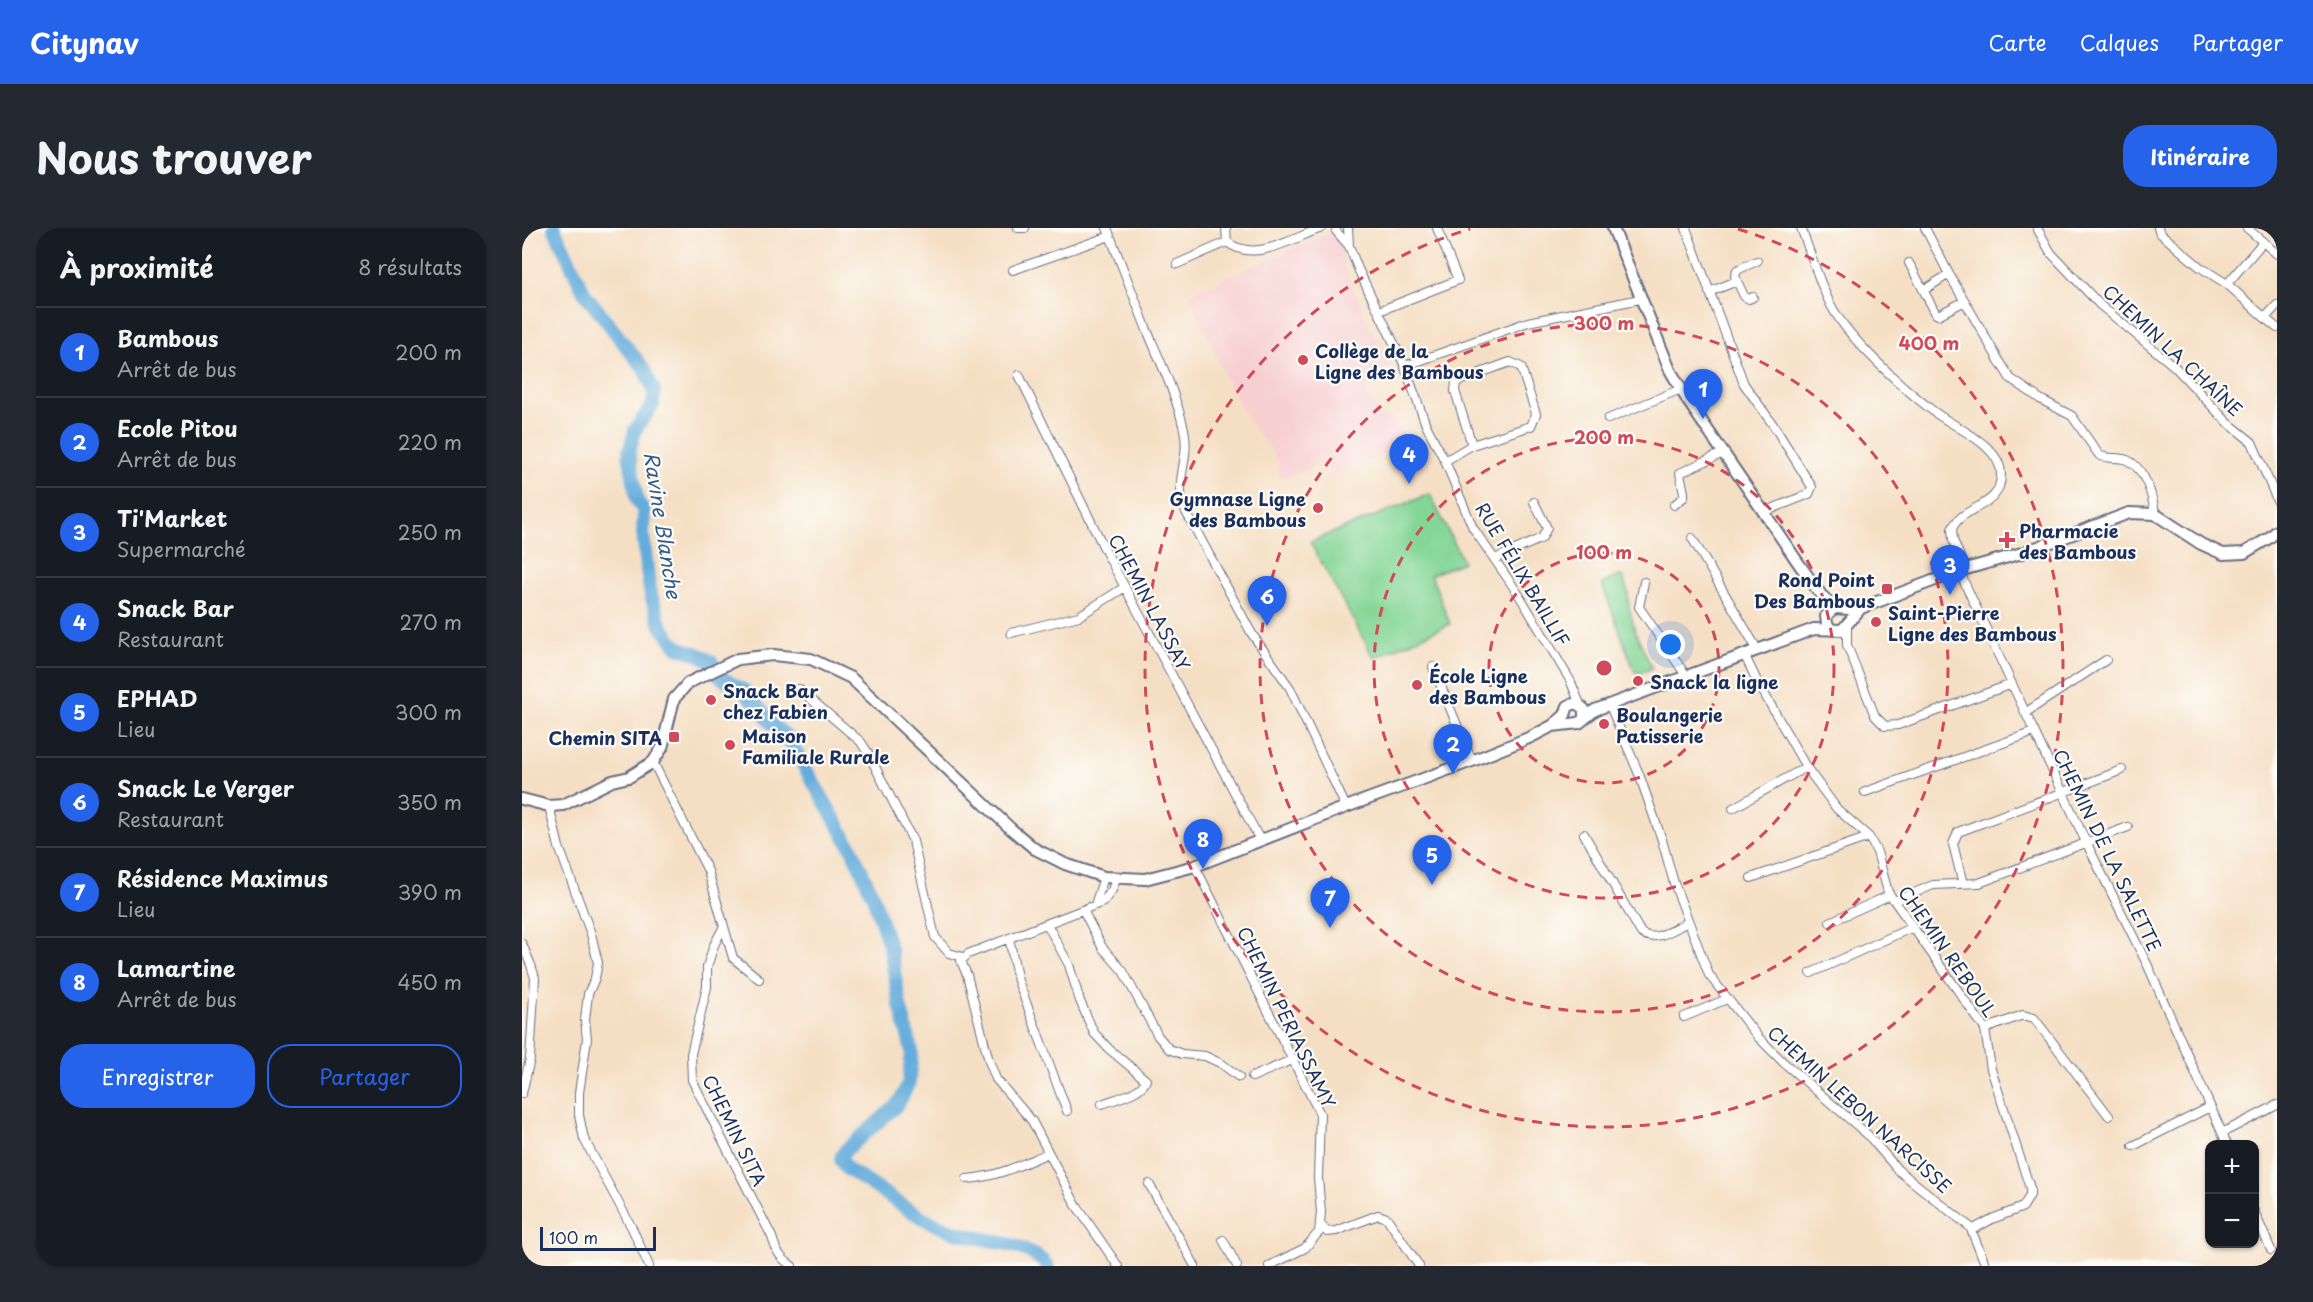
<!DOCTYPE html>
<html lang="fr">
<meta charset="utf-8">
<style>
:root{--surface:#171b24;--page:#242831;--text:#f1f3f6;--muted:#9ea1a6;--line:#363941;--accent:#2563eb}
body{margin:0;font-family:"Playpen Sans",sans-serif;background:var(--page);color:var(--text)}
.controls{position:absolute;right:18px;bottom:18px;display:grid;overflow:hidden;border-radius:12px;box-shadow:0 2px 4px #0004}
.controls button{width:54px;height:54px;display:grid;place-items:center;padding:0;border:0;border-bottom:2px solid var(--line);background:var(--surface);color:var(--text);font:30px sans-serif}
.scale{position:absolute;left:18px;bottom:15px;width:116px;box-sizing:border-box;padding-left:6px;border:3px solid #1b2f5e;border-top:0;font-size:16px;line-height:21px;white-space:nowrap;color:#1b2f5e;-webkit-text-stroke:4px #fdfcf7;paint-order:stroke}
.you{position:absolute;left:1149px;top:417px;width:21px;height:21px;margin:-15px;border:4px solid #fff;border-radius:50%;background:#1a73e8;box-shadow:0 0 0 9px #1a73e833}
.badge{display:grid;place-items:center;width:39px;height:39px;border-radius:50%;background:var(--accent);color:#fff;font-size:20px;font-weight:700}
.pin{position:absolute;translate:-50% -50px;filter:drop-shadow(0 2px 3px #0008)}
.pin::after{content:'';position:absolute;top:32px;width:21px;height:18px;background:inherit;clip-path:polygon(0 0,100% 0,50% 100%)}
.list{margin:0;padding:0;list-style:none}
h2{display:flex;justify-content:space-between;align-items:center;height:78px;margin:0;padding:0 24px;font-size:26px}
h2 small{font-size:20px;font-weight:400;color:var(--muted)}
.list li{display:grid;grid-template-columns:39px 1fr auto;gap:18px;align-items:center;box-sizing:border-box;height:90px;padding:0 24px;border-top:2px solid var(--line)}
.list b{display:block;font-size:22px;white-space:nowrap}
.list p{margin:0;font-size:20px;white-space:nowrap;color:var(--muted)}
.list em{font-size:20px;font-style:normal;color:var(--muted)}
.actions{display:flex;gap:12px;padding:18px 24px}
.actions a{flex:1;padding:14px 0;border:2px solid var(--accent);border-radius:24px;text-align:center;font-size:21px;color:var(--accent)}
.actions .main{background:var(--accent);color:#fff}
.map{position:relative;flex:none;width:1755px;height:1038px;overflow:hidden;border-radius:24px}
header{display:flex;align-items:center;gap:36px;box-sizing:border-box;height:84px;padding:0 30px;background:var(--accent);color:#fff}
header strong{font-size:28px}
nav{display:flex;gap:33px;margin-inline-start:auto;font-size:21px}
.intro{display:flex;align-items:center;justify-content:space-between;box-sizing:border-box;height:144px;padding:0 36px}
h1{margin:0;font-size:42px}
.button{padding:15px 27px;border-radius:24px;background:var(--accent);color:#fff;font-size:21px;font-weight:700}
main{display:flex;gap:36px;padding:0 36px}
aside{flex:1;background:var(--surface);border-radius:24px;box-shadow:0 2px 4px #0004}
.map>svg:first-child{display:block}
.built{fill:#f7cfd0}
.green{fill:#84d696;stroke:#50827a;stroke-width:1.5}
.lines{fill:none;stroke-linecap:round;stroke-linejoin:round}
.river{stroke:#63acdb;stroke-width:14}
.street-casing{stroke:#676d82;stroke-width:10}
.secondary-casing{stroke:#676d82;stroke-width:14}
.street{stroke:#fff;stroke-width:8}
.secondary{stroke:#fff;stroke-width:10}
.ring{fill:none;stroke:#d1495b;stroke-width:3;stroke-dasharray:10 8}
.poi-dot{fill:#d1495b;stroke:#fdfcf7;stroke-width:2}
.labels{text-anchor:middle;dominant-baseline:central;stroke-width:4.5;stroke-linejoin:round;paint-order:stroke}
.poi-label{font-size:18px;font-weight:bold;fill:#1b2f5e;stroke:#fdfcf7;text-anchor:start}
.street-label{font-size:18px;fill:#1b2f5e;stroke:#fdfcf7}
.water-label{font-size:20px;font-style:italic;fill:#345b8a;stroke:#fdfcf7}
.centre{fill:#d1495b;stroke:#fdfcf7;stroke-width:3}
.ring-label{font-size:18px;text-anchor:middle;font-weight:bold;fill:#d1495b;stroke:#fdfcf7;stroke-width:4.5;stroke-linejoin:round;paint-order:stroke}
</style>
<header>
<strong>Citynav</strong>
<nav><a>Carte</a><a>Calques</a><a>Partager</a></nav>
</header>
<div class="intro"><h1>Nous trouver</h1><a class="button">Itinéraire</a></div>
<main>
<aside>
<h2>À proximité<small>8 résultats</small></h2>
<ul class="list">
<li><span class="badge">1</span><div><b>Bambous</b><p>Arrêt de bus</p></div><em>200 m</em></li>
<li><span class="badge">2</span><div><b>Ecole Pitou</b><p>Arrêt de bus</p></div><em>220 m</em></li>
<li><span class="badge">3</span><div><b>Ti'Market</b><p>Supermarché</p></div><em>250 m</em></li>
<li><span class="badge">4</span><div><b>Snack Bar</b><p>Restaurant</p></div><em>270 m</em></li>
<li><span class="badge">5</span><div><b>EPHAD</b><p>Lieu</p></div><em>300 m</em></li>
<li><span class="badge">6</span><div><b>Snack Le Verger</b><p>Restaurant</p></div><em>350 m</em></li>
<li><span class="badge">7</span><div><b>Résidence Maximus</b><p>Lieu</p></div><em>390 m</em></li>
<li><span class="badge">8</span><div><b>Lamartine</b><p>Arrêt de bus</p></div><em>450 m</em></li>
</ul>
<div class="actions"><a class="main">Enregistrer</a><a>Partager</a></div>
</aside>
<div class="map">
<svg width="1755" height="1038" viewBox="0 0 1755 1038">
<rect width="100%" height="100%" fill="#fdfcf7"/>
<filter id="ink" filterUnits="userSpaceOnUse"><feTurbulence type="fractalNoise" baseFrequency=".0167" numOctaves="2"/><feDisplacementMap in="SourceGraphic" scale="12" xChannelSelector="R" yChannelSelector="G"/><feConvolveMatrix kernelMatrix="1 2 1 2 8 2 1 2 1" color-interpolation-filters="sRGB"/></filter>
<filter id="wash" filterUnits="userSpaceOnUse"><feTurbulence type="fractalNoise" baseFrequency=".008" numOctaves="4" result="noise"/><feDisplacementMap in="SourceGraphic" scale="24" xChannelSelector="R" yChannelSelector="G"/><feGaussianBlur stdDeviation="1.35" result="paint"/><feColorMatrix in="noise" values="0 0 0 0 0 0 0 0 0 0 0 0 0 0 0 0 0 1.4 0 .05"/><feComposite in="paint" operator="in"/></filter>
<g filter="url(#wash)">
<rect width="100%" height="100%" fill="#f5dfc4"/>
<path class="built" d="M803,7H810L820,16L823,40L846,94L863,128L870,136L851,152L844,163L858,186L871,191L886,215L809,249L803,233L764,250L757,248L756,234L744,214L735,206L708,160L667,66Z"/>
<path class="green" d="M908,266L941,334L909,347L928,396L852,430L788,314Z
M1095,348L1101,349L1106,364L1107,379L1113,403L1130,440L1118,445L1113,444L1080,356Z"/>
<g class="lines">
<path class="river" d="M32,0L63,66L122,141L132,163L131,176L113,202L107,224L115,272L122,284L121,305L126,349L129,367L139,398L155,419L176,426L190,434L194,444L200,450L223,463L250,496L265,509L330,621L350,666L368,720L378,777L390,823L387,854L379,871L373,879L324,922L320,927L319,932L325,941C361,962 396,994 437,1005C467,1014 503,1013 526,1038"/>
</g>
</g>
<g filter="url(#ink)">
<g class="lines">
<defs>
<path id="street" d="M496,0H503
M585,0C598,34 612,68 625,102C639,135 654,167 662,201C669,233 651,250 663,282L730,406L768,460L824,579
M704,0L705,14
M826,0L827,18L837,43L881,134L904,197L923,233L951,300L997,367L1048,452L1058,476
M1164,0L1222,156L1252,198L1290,259L1287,266L1242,284
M1279,0C1289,25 1298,59 1311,81C1329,113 1381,160 1411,183C1431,199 1478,216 1479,246C1479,282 1442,275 1430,301L1431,312L1443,341
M1403,0L1427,46L1476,131L1488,150L1518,171L1550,188L1577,227C1586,232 1596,228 1605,232C1623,240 1631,269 1633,286
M1515,0L1529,25L1578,77L1653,139L1705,194L1730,214L1755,272
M1636,0L1638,5L1678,39L1705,56L1743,90L1755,77
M1725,0L1755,26
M814,3L827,18
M705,14C733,36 772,9 800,0
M1387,35L1414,86L1416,87L1443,73
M655,36L705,14
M491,42L588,8
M1215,53L1213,48L1215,42L1235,33
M1705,56L1741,14
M1402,62L1427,46
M1187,64L1215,53L1222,68L1227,71L1231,69
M857,83L936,52L915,0
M1743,90L1755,100
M883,138L1006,94L1118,71
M497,147L584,324L738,612
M1086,191L1159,161
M923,233L950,217L1009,198L1014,186L999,139L988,134L934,154L933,163L950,217
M1152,277L1162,269V265L1158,245L1201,225
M1170,310L1235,421
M973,331L1020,310L1025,300L1012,274
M1437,343L1564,614L1626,738L1705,916
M1122,354L1117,379L1165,449
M1325,398V417L1353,488L1363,498L1376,497L1490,456
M489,405L557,388L603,359
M1222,426L1235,453L1284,539L1315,581L1347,609L1355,624L1366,664L1463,801L1469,841L1508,960V967L1501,979L1470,991L1450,1002
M911,439L950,533
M277,461L339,514L346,525L391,613L413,709L427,725L441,729
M1088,478L1117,546L1140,612L1152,655L1187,747L1236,809L1261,834L1346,907L1376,942L1448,999L1464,1038
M1503,485L1584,432
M131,534L186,643L211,730L237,751
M1343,564L1512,504
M27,578L37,619L69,706L76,735L73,750L66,766L63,792L65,811L57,865V887L62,911L110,1000L127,1038
M1211,580L1284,539
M1062,606L1119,705C1134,715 1151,701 1166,694
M673,638L798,886L796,950L799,984L797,1004L783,1020L747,1038
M1229,650L1347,609
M594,651L590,662L581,674L446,726L439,733L445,747L467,833L474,851L510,893L554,977L596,1038
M1441,656L1431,616L1436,604L1600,542
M1373,673L1411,657L1457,655L1606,599
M573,677L582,649
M561,682L580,719L601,743L636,808L647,821L660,826L683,828L700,836L717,849
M1308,694L1368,667
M525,696L547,737L558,773L572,805L587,821L624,852C620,865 593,871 580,876
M201,700L192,717L185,739V759L169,826L170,852L250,1009C254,1023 258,1030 270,1038
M487,710L496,753L545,883
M0,716L9,737L13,750L8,831L0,865
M1289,745L1391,699
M1162,789L1205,771
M1463,801L1501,787L1512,790L1587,888
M730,849L772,831
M1700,905L1755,877
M1611,918L1688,879
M445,951C475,949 499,937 526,925
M627,956L673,1038
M1732,983L1749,1022
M798,996L805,1004L814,1003L856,987L865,990L897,1038
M701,1012L715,1038"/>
<path id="secondary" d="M1091,0L1148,142L1166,173L1275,333L1299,367L1312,380
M1309,401L1305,396L1304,388L1312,380L1327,381L1339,380L1437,343L1500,325L1607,285L1633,286L1679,316L1701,326L1722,325L1747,310L1755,303
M1043,487L1046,478L1054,475L1062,481V491
M1030,498L1057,495L1073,482L1292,401L1320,402L1339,380
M0,571L27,578L41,577L90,553L107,549L131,534L140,520L152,471L166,455L216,431L251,427L289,431L329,450L489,601L513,621L543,636L582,649L623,651L673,638L824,579L950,533L1009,509L1030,498L1043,487"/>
</defs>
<use href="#street" class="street-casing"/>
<use href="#secondary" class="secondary-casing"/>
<use href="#street" class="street"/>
<use href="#secondary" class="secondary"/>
</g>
</g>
<g class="ring">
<circle cx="1082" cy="440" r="115"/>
<circle cx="1082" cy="440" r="230"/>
<circle cx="1082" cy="440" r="344"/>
<path d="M1216 1A459 459 0 1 1 948 1"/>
</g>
<g class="poi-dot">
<circle cx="781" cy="132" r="6"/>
<circle cx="796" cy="280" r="6"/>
<path d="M1482 303h6v6h6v6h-6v6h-6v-6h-6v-6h6z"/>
<rect x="1359" y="355" width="12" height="12" rx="3"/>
<circle cx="1354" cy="394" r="6"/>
<circle cx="1116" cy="453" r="6"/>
<circle cx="895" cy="457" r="6"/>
<circle cx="189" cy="472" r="6"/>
<circle cx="1082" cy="496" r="6"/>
<rect x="146" y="503" width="12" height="12" rx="3"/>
<circle cx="208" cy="517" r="6"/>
</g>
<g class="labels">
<g class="poi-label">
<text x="793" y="122">Collège de la<tspan x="793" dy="21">Ligne des Bambous</tspan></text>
<text x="784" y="270" text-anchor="end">Gymnase Ligne<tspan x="784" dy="21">des Bambous</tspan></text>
<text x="1497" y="302">Pharmacie<tspan x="1497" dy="21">des Bambous</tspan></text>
<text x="1353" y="351" text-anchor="end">Rond Point<tspan x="1353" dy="21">Des Bambous</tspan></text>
<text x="1366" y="384">Saint-Pierre<tspan x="1366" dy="21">Ligne des Bambous</tspan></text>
<text x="907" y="447">École Ligne<tspan x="907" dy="21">des Bambous</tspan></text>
<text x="1128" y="453">Snack la ligne</text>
<text x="201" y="462">Snack Bar<tspan x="201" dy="21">chez Fabien</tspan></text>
<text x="1094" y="486">Boulangerie<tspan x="1094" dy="21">Patisserie</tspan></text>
<text x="220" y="507">Maison<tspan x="220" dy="21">Familiale Rurale</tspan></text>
<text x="140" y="509" text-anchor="end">Chemin SITA</text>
</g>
<g class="street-label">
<text transform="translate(1651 122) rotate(43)">CHEMIN LA CHAÎNE</text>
<text transform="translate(1001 346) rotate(59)">RUE FÉLIX BAILLIF</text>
<text transform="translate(628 374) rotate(62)">CHEMIN LASSAY</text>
<text transform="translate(1586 622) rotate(64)">CHEMIN DE LA SALETTE</text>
<text transform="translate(1426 723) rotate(55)">CHEMIN REBOUL</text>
<text transform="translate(765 789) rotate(64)">CHEMIN PERIASSAMY</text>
<text transform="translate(1338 881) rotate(42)">CHEMIN LEBON NARCISSE</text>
<text transform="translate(213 902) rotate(64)">CHEMIN SITA</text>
</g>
<g class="water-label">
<text transform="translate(141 297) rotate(81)">Ravine Blanche</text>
</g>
</g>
<circle cx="1082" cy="440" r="9" class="centre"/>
<g class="ring-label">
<text x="1082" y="102">300 m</text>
<text x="1407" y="122">400 m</text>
<text x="1082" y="216">200 m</text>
<text x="1082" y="331">100 m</text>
</g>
</svg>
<div class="controls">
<button>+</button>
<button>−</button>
</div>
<div class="scale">100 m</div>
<div class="you"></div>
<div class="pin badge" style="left:1181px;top:191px">1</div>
<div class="pin badge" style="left:931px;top:546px">2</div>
<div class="pin badge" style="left:1428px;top:367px">3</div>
<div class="pin badge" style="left:887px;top:256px">4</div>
<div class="pin badge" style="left:910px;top:657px">5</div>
<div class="pin badge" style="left:745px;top:398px">6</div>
<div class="pin badge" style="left:808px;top:700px">7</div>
<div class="pin badge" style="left:681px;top:641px">8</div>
</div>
</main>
